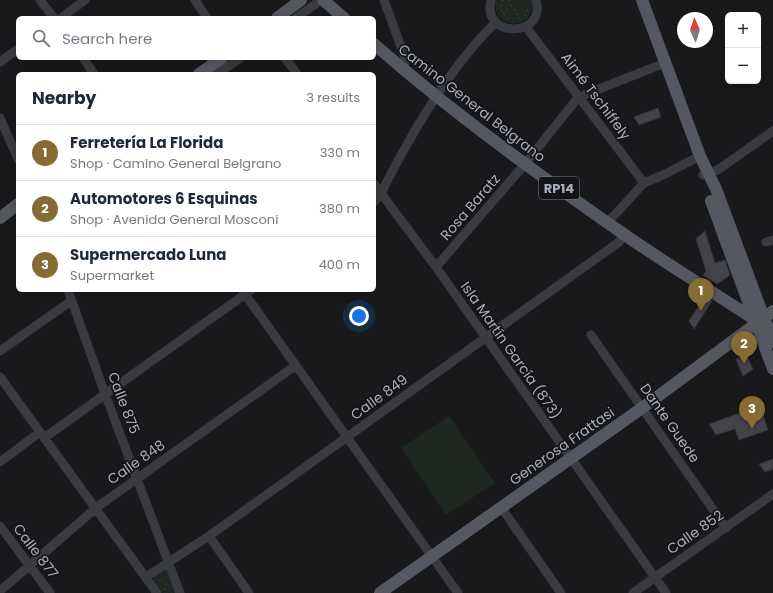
<!DOCTYPE html>
<meta charset="utf-8">
<style>
:root{--surface:#fff;--page:#f6f6f7;--text:#1f2937;--muted:#747a83;--line:#e0e1e3;--accent:#846c33}
body{margin:0;font-family:Poppins,sans-serif;background:var(--page);color:var(--text)}
.controls{position:absolute;right:12px;top:12px;display:grid;overflow:hidden;border-radius:6px;box-shadow:0 2px 10px #0003}
.controls button{width:36px;height:36px;display:grid;place-items:center;padding:0;border:0;border-bottom:1px solid var(--line);background:var(--surface);color:var(--text);font:20px sans-serif}
.compass{position:absolute;left:677px;top:12px;width:36px;height:36px;border-radius:50%;background:var(--surface);box-shadow:0 2px 10px #0003;rotate:357deg}
.you{position:absolute;left:359px;top:316px;width:14px;height:14px;margin:-10px;border:3px solid #fff;border-radius:50%;background:#1a73e8;box-shadow:0 0 0 6px #1a73e833}
.badge{display:grid;place-items:center;width:26px;height:26px;border-radius:50%;background:var(--accent);color:#fff;font-size:13px;font-weight:700}
.pin{position:absolute;translate:-50% -33px;filter:drop-shadow(0 1px 2px #0008)}
.pin::after{content:'';position:absolute;top:21px;width:14px;height:12px;background:inherit;clip-path:polygon(0 0,100% 0,50% 100%)}
.list{margin:0;padding:0;list-style:none}
h2{display:flex;justify-content:space-between;align-items:center;height:52px;margin:0;padding:0 16px;font-size:17px}
h2 small{font-size:13px;font-weight:400;color:var(--muted)}
.list li{display:grid;grid-template-columns:26px 1fr auto;gap:12px;align-items:center;box-sizing:border-box;height:56px;padding:0 16px;border-top:1px solid var(--line)}
.list b{display:block;font-size:15px;white-space:nowrap}
.list p{margin:0;font-size:13px;white-space:nowrap;color:var(--muted)}
.list em{font-size:13px;font-style:normal;color:var(--muted)}
.icon{flex:none;width:22px;height:22px;fill:none;stroke:currentColor;stroke-width:2;stroke-linecap:round;stroke-linejoin:round}
.map{position:relative;flex:none;width:773px;height:593px;overflow:hidden}
.search{position:absolute;background:var(--surface);box-shadow:0 2px 10px #0003;left:16px;top:16px;width:360px;height:44px;display:flex;align-items:center;gap:10px;box-sizing:border-box;padding:0 14px;border-radius:6px;color:var(--muted);font-size:15px}
.panel{position:absolute;background:var(--surface);box-shadow:0 2px 10px #0003;left:16px;top:72px;width:360px;height:220px;border-radius:6px}
.map>svg:first-child{display:block}
.green{fill:#1e2720}
.building{fill:#434449;stroke:#333338}
.lines{fill:none;stroke-linecap:round;stroke-linejoin:round}
.path{stroke:#404248;stroke-width:1;stroke-dasharray:2 3;stroke-linecap:butt}
.minor{stroke:#3a3b41;stroke-width:9}
.major{stroke:#555860;stroke-width:12}
.labels{text-anchor:middle;dominant-baseline:central;stroke-width:3.5;stroke-linejoin:round;paint-order:stroke}
.shield{fill:#141417;stroke:#7d808a;stroke-width:1}
.shield-label{font-size:13px;font-weight:bold;fill:#aaafbc}
.street-label{font-size:14px;fill:#aaafbc;stroke:#141417}
</style>
<div class="map">
<svg width="773" height="593" viewBox="0 0 773 593">
<rect width="100%" height="100%" fill="#19191c"/>
<path class="green" d="M496,0H532C536,34 490,29 496,0Z
M449,416L495,483L446,515L401,448Z
M165,569L167,570L177,593H163L154,580V577Z"/>
<path class="building" d="M658,108L661,117L639,125L634,117Z
M705,231L715,263L725,260L730,275L717,284L703,275L706,271L696,239Z
M705,296L712,301L694,329L689,321Z
M746,354L753,369L743,376L736,359Z
M760,406L768,430L739,440L735,429L716,435L709,424Z
M773,459V469L765,472L759,464Z"/>
<g class="lines">
<path class="path" d="M503,0C499,8 502,16 511,20
M509,0L511,5L521,20
M503,14L517,0
M525,16L528,8
M159,581L164,577
M165,590L166,582"/>
<path class="minor" d="M40,0L54,18
M195,0L207,18
M384,0L405,58L404,70
M491,0C481,39 547,38 536,0
M61,18L85,0
M296,18L321,0
M526,27L644,183
M83,58L94,74
M285,58L297,74
M0,62L18,49
M217,74L240,58
M0,118L18,159
M703,175L716,171L722,167L773,131
M374,184L436,267L666,593
M374,202L381,194C388,178 397,163 405,148C430,103 459,58 496,22
M608,222L644,183L663,175L700,156
M766,242L773,240
M436,267L525,164L576,100L586,94L665,63
M68,290L105,394L180,593
M242,290L458,593
M591,335L726,528
M0,351L71,301
M0,377L157,593
M44,438L251,290
M0,462L40,432
M501,507L561,593
M0,526L50,593
M209,536L249,593
M146,577L209,536L619,242L625,235
M0,591L96,508L295,366
M633,593L773,494"/>
<path class="major" d="M323,0L344,18
M642,0L700,156L716,189L773,342
M277,18L301,0
M374,44C453,113 539,175 625,235C667,264 711,291 754,319L773,330
M199,74L222,58
M711,201L773,369
M0,218L18,204
M380,593L642,408L773,311"/>
</g>
<g class="labels">
<rect class="shield" x="539" y="177" width="40" height="22" rx="3"/>
<g class="shield-label">
<text x="559" y="188">RP14</text>
</g>
<g class="street-label">
<text transform="translate(596 96) rotate(53)">Aimé Tschiffely</text>
<text transform="translate(472 103) rotate(38)">Camino General Belgrano</text>
<text transform="translate(470 207) rotate(-49)">Rosa Baratz</text>
<text transform="translate(511 350) rotate(55)">Isla Martín García (873)</text>
<text transform="translate(379 397) rotate(-36)">Calle 849</text>
<text transform="translate(124 403) rotate(69)">Calle 875</text>
<text transform="translate(670 423) rotate(55)">Dante Guede</text>
<text transform="translate(562 446) rotate(-35)">Generosa Frattasi</text>
<text transform="translate(136 462) rotate(-35)">Calle 848</text>
<text transform="translate(695 532) rotate(-35)">Calle 852</text>
<text transform="translate(36 551) rotate(53)">Calle 877</text>
</g>
</g>
</svg>
<div class="controls">
<button>+</button>
<button>−</button>
</div>
<svg class="compass" viewBox="-18 -18 36 36"><path d="M0-13l5 13h-10z" fill="#e53935"/><path d="M0 13l5-13h-10z" fill="#747a83"/></svg>
<div class="you"></div>
<div class="pin badge" style="left:701px;top:311px">1</div>
<div class="pin badge" style="left:744px;top:364px">2</div>
<div class="pin badge" style="left:752px;top:429px">3</div>
<div class="search"><svg class="icon" aria-label="search" viewBox="0 0 24 24"><circle cx="10" cy="10" r="6"/><path d="M15 15l6 6"/></svg>Search here</div>
<section class="panel">
<h2>Nearby<small>3 results</small></h2>
<ul class="list">
<li><span class="badge">1</span><div><b>Ferretería La Florida</b><p>Shop · Camino General Belgrano</p></div><em>330 m</em></li>
<li><span class="badge">2</span><div><b>Automotores 6 Esquinas</b><p>Shop · Avenida General Mosconi</p></div><em>380 m</em></li>
<li><span class="badge">3</span><div><b>Supermercado Luna</b><p>Supermarket</p></div><em>400 m</em></li>
</ul>
</section>
</div>
